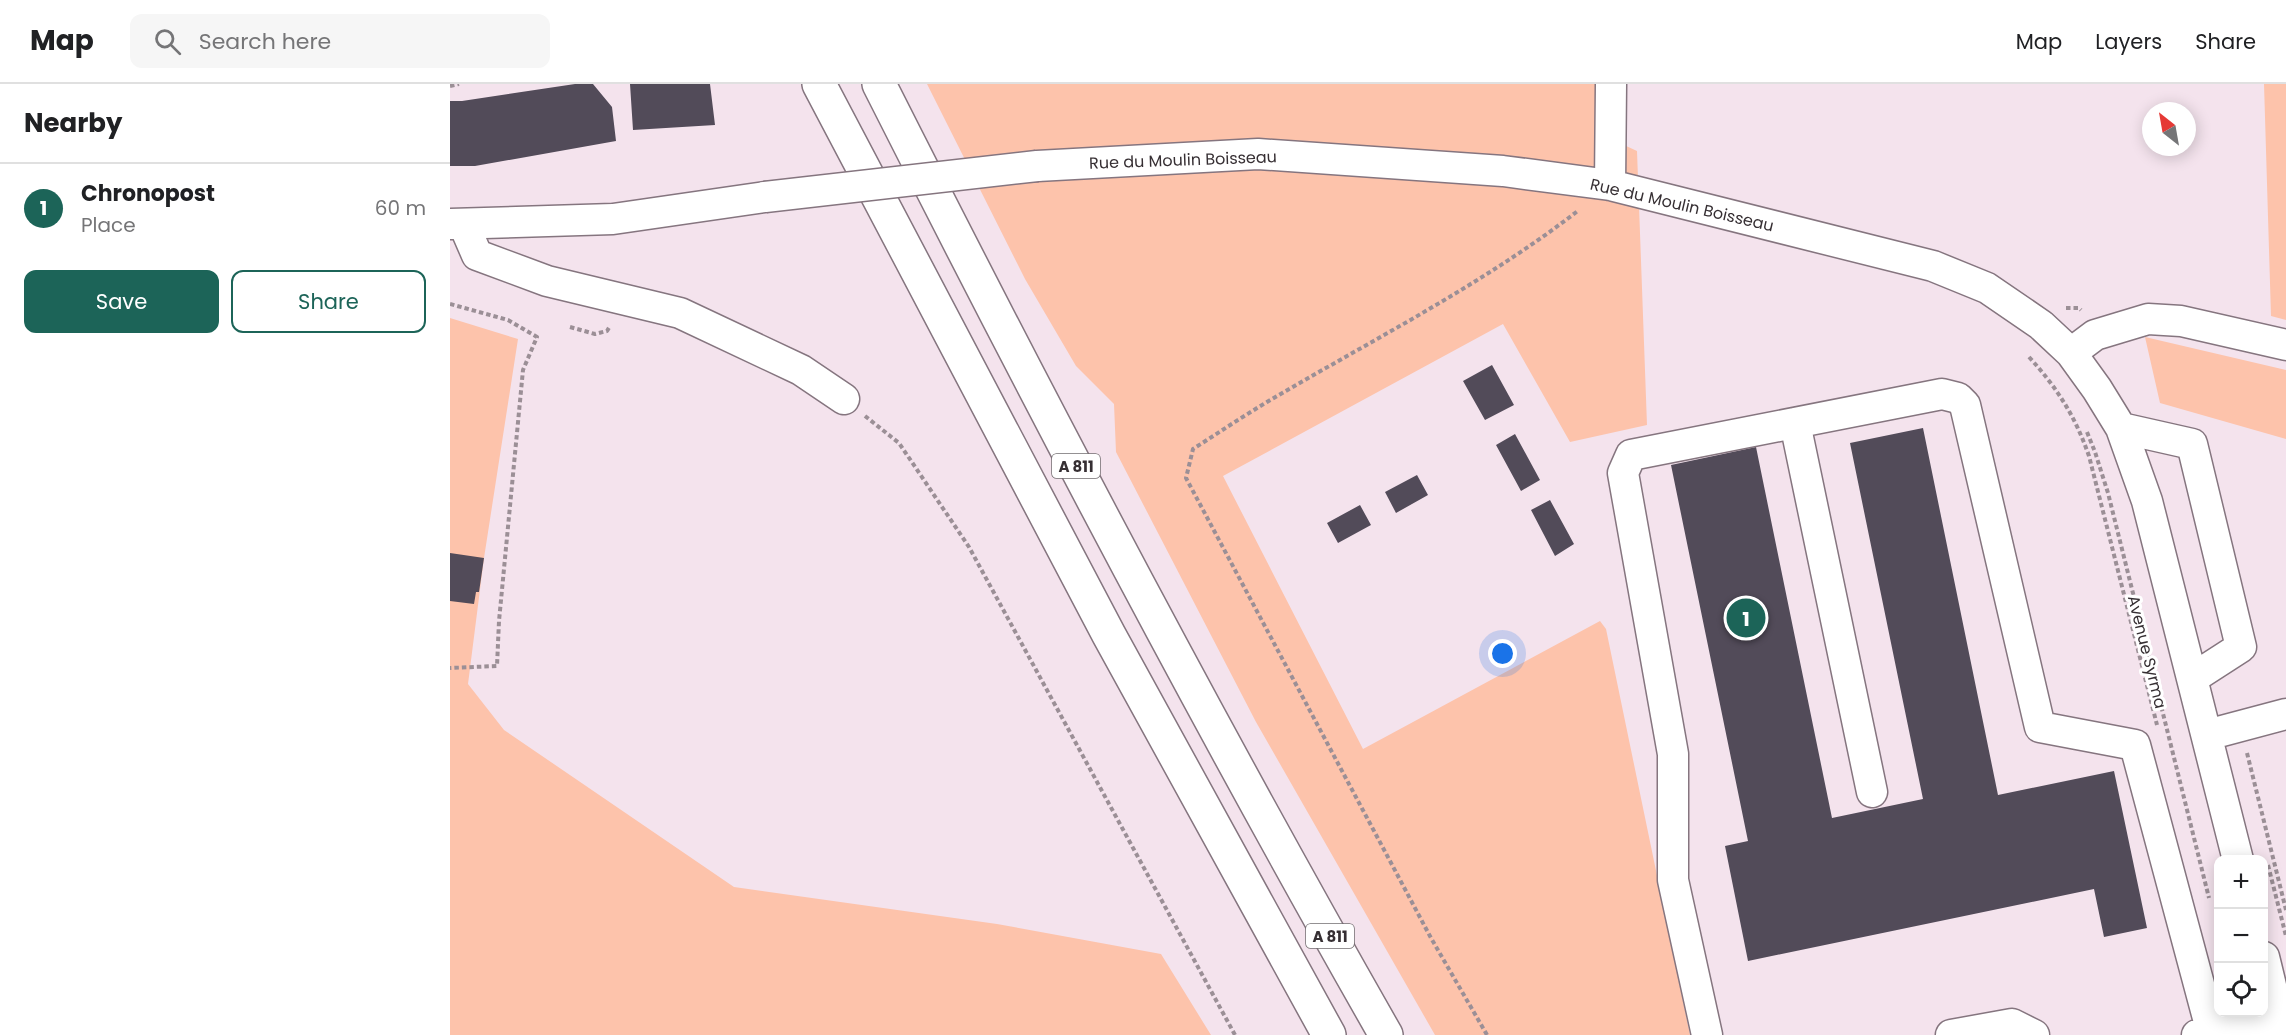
<!DOCTYPE html>
<meta charset="utf-8">
<style>
:root{--surface:#fff;--page:#f6f6f6;--text:#202124;--muted:#757577;--line:#e0e0e0;--accent:#1c6458}
body{margin:0;font-family:Poppins,sans-serif;background:var(--page);color:var(--text)}
.controls{position:absolute;right:18px;bottom:18px;display:grid;overflow:hidden;border-radius:12px;box-shadow:0 3px 15px #0003}
.controls button{width:54px;height:54px;display:grid;place-items:center;padding:0;border:0;border-bottom:2px solid var(--line);background:var(--surface);color:var(--text);font:30px sans-serif}
.compass{position:absolute;left:1692px;top:18px;width:54px;height:54px;border-radius:50%;background:var(--surface);box-shadow:0 3px 15px #0003;rotate:329deg}
.you{position:absolute;left:1053px;top:570px;width:21px;height:21px;margin:-15px;border:4px solid #fff;border-radius:50%;background:#1a73e8;box-shadow:0 0 0 9px #1a73e833}
.badge{display:grid;place-items:center;width:39px;height:39px;border-radius:50%;background:var(--accent);color:#fff;font-size:20px;font-weight:700}
.pin{position:absolute;translate:-50% -50%;border:3px solid #fff;box-shadow:0 2px 6px #0006}
.list{margin:0;padding:0;list-style:none}
h2{display:flex;justify-content:space-between;align-items:center;height:78px;margin:0;padding:0 24px;font-size:26px}
h2 small{font-size:20px;font-weight:400;color:var(--muted)}
.list li{display:grid;grid-template-columns:39px 1fr auto;gap:18px;align-items:center;box-sizing:border-box;height:90px;padding:0 24px;border-top:2px solid var(--line)}
.list b{display:block;font-size:22px;white-space:nowrap}
.list p{margin:0;font-size:20px;white-space:nowrap;color:var(--muted)}
.list em{font-size:20px;font-style:normal;color:var(--muted)}
.actions{display:flex;gap:12px;padding:18px 24px}
.actions a{flex:1;padding:14px 0;border:2px solid var(--accent);border-radius:12px;text-align:center;font-size:21px;color:var(--accent)}
.actions .main{background:var(--accent);color:#fff}
.icon{flex:none;width:33px;height:33px;fill:none;stroke:currentColor;stroke-width:2;stroke-linecap:round;stroke-linejoin:round}
.map{position:relative;flex:none;width:1836px;height:951px;overflow:hidden}
header{display:flex;align-items:center;gap:36px;box-sizing:border-box;height:84px;padding:0 30px;background:var(--surface);border-bottom:2px solid var(--line)}
header strong{font-size:28px}
nav{display:flex;gap:33px;margin-inline-start:auto;font-size:21px}
.search{width:420px;height:54px;background:var(--page);display:flex;align-items:center;gap:15px;box-sizing:border-box;padding:0 21px;border-radius:12px;color:var(--muted);font-size:22px}
main{display:flex}
aside{flex:1;background:var(--surface)}
.map>svg:first-child{display:block}
.green{fill:#fdc3ab}
.building{fill:#524b59}
.lines{fill:none;stroke-linecap:round;stroke-linejoin:round}
.minor-casing{stroke:#85757f;stroke-width:33}
.highway-casing{stroke:#85757f;stroke-width:36}
.path{stroke:#9b8f96;stroke-width:4;stroke-dasharray:4.5 3;stroke-linecap:butt}
.minor{stroke:#fff;stroke-width:30}
.highway{stroke:#fff;stroke-width:33}
.minor-bridge-casing{stroke:#85757f;stroke-width:33;stroke-linecap:butt}
.minor-bridge{stroke:#fff;stroke-width:30}
.labels{text-anchor:middle;dominant-baseline:central;stroke-width:6;stroke-linejoin:round;paint-order:stroke}
.shield{fill:#fff;stroke:#726d70;stroke-width:1.5}
.shield-label{font-size:15px;font-weight:bold;fill:#362f33}
.street-label{font-size:16px;fill:#362f33;stroke:#fff}
</style>
<header>
<strong>Map</strong>
<div class="search"><svg class="icon" aria-label="search" viewBox="0 0 24 24"><circle cx="10" cy="10" r="6"/><path d="M15 15l6 6"/></svg>Search here</div>
<nav><a>Map</a><a>Layers</a><a>Share</a></nav>
</header>
<main>
<aside>
<h2>Nearby<small></small></h2>
<ul class="list">
<li><span class="badge">1</span><div><b>Chronopost</b><p>Place</p></div><em>60 m</em></li>
</ul>
<div class="actions"><a class="main">Save</a><a>Share</a></div>
</aside>
<div class="map">
<svg width="1836" height="951" viewBox="0 0 1836 951">
<rect width="100%" height="100%" fill="#f4e3ed"/>
<path class="green" d="M477,0H1146L1148,49L1187,67L1197,341L1120,358L1053,240L773,392L913,665L1150,537L1156,545L1240,951H985L806,638L666,368L664,320L626,282L575,195Z
M1814,0H1836V236L1821,232Z
M0,234L68,255L34,474L18,600L54,646L284,803L547,840L711,870L761,951H0Z
M1695,253L1836,286V355L1710,319Z"/>
<path class="building" d="M125,0H143L162,23L166,57L25,82H0V17H12Z
M180,0H260L265,41L183,46Z
M1042,281L1064,321L1035,336L1013,297Z
M1473,344L1548,711L1664,687L1697,844L1654,853L1644,805L1298,877L1275,762L1298,757L1221,381L1306,363L1382,734L1473,715L1400,359Z
M1065,350L1090,396L1071,407L1046,361Z
M967,391L978,411L946,429L935,408Z
M1100,416L1124,460L1105,472L1081,426Z
M910,421L921,441L888,459L877,439Z
M0,469L34,474L29,508H26L24,520L0,517Z"/>
<g class="lines">
<defs>
<path id="minor" d="M587,82L808,70L1053,87L1160,101L1483,182L1537,204L1591,241L1621,269L1645,251L1698,235L1731,237L1836,261
M1160,101L1161,0
M0,140L163,135L315,113
M14,141L27,171L97,197L230,229L351,286L394,315
M1621,269L1647,305L1671,344L1697,417L1788,776
M1345,339L1422,708
M1671,344L1742,360L1791,563L1743,594
M1757,651L1836,630
M1814,873L1833,951
M1257,951L1223,796V670L1173,389L1181,371L1492,310L1508,314L1515,321L1590,643L1685,661L1762,949
M1501,951L1562,940L1584,951
M1747,951L1791,943L1829,932"/>
<path id="highway" d="M369,0L659,551L879,951
M429,0C591,321 758,639 936,951"/>
</defs>
<use href="#minor" class="minor-casing"/>
<use href="#highway" class="highway-casing"/>
<path class="path" d="M0,2L9,0
M0,220L58,236L87,253L73,286L49,537L47,582L0,584
M1616,224H1629L1631,226
M120,243L145,250L157,247L160,242
M1579,273C1608,305 1625,332 1639,372L1707,641
M415,332L449,359L519,463L785,951
M1637,348L1645,368L1658,409L1759,814
M1797,669L1836,826
M1818,781L1836,852
M1037,951L981,854L736,394L743,365C768,349 792,333 817,318C922,256 1032,201 1129,126"/>
<use href="#minor" class="minor"/>
<use href="#highway" class="highway"/>
<defs>
<path id="minor-bridge" d="M315,113L587,82"/>
</defs>
<use href="#minor-bridge" class="minor-bridge-casing"/>
<use href="#minor-bridge" class="minor-bridge"/>
</g>
<g class="labels">
<g class="shield">
<rect x="602" y="370" width="48" height="24" rx="4.5"/>
<rect x="856" y="840" width="48" height="24" rx="4.5"/>
</g>
<g class="shield-label">
<text x="626" y="382">A 811</text>
<text x="880" y="852">A 811</text>
</g>
<g class="street-label">
<text transform="translate(733 76) rotate(-2)">Rue du Moulin Boisseau</text>
<text transform="translate(1232 121) rotate(13)">Rue du Moulin Boisseau</text>
<text transform="translate(1697 568) rotate(76)">Avenue Syrma</text>
</g>
</g>
</svg>
<div class="controls">
<button>+</button>
<button>−</button>
<button><svg class="icon" aria-label="locate" viewBox="0 0 24 24"><circle cx="12" cy="12" r="6"/><path d="M12 2v4M12 18v4M2 12h4M18 12h4"/></svg></button>
</div>
<svg class="compass" viewBox="-18 -18 36 36"><path d="M0-13l5 13h-10z" fill="#e53935"/><path d="M0 13l5-13h-10z" fill="#757577"/></svg>
<div class="you"></div>
<div class="pin badge" style="left:1296px;top:534px">1</div>
</div>
</main>
